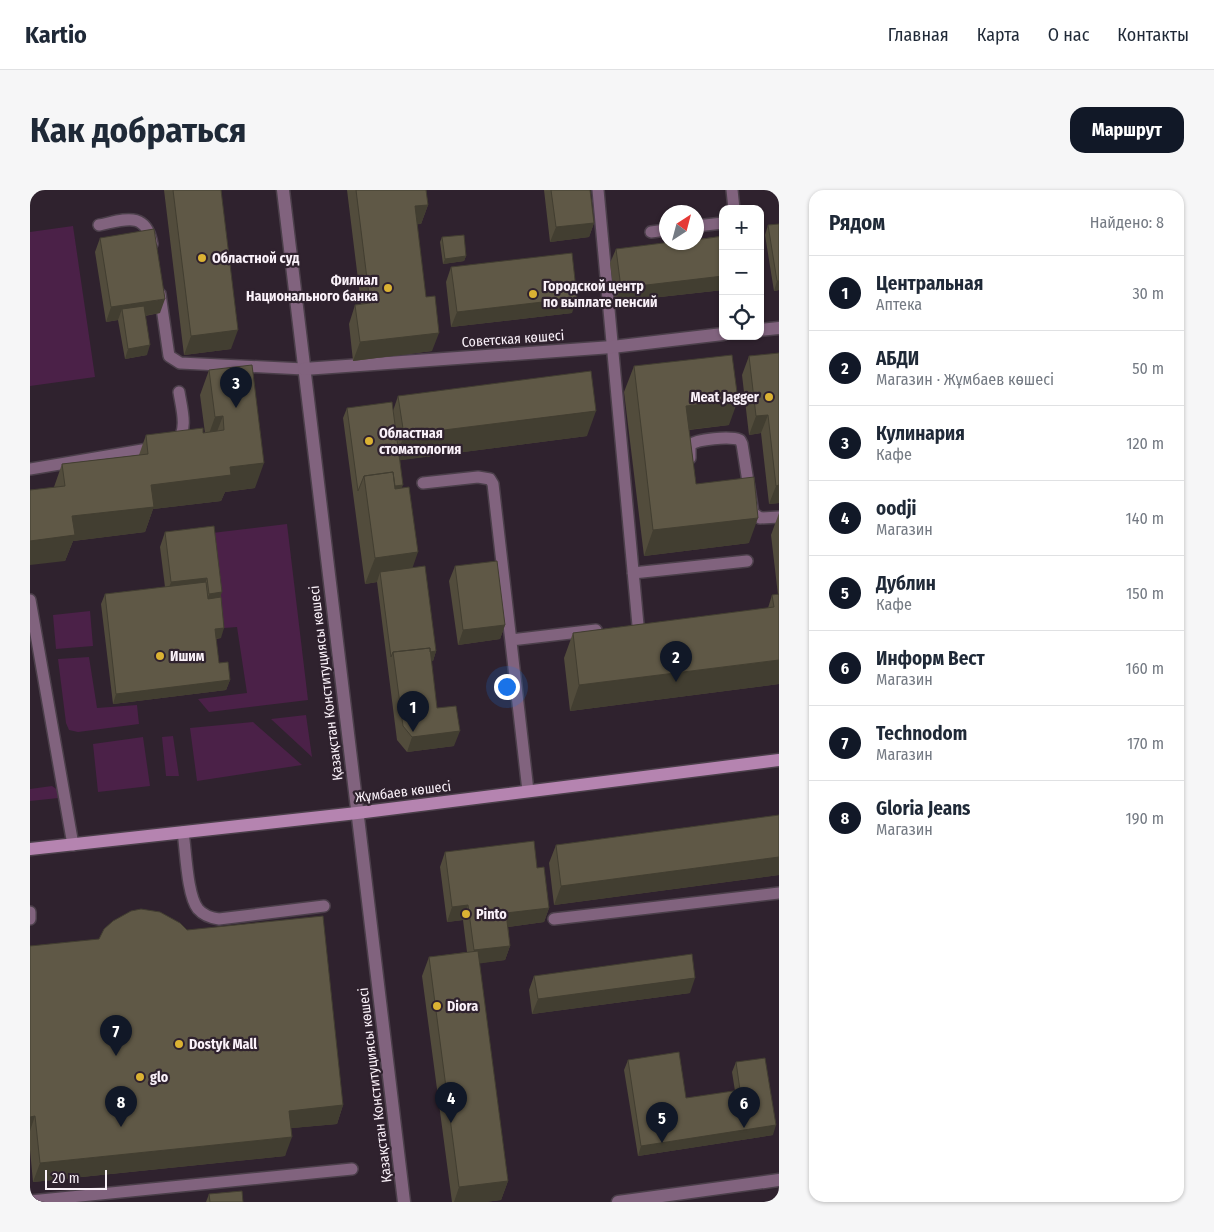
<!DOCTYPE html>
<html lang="ru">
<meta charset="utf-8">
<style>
:root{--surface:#fff;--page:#f6f6f7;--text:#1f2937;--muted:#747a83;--line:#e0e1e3;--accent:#111827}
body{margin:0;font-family:"Fira Sans Condensed",sans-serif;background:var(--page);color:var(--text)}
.controls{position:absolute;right:15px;top:15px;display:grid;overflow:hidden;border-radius:10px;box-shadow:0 1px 4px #0004}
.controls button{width:45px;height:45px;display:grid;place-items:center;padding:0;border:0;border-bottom:1px solid var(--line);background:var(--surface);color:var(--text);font:25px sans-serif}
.compass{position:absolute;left:629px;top:15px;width:45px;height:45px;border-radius:50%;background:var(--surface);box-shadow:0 1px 4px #0004;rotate:36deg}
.scale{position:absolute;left:15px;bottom:12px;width:62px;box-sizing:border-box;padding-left:5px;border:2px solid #faf1f9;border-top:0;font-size:14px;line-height:18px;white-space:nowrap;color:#faf1f9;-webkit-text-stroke:4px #2f222e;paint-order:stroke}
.you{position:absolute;left:476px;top:496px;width:18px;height:18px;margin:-12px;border:4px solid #fff;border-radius:50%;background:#1a73e8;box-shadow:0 0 0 8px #1a73e833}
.badge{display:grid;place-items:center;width:32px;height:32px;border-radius:50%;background:var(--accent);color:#fff;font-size:16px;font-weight:700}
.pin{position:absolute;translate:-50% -41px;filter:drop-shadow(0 1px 2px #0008)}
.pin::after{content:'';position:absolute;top:26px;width:18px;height:15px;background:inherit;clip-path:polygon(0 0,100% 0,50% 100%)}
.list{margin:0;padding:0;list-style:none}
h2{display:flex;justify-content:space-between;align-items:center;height:65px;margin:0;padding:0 20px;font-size:21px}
h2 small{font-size:16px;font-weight:400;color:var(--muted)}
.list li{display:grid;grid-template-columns:32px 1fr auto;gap:15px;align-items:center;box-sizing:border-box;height:75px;padding:0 20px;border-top:1px solid var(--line)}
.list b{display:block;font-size:19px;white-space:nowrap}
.list p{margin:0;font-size:16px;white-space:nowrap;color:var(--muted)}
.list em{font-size:16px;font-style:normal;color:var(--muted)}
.icon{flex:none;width:28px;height:28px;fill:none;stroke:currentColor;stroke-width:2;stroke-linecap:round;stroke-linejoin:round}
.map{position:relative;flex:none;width:749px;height:1012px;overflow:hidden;border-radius:15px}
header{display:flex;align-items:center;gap:30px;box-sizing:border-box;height:70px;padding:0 25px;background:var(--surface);border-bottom:1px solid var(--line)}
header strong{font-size:24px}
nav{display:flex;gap:28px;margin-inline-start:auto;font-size:18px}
.intro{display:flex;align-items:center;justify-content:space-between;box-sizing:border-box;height:120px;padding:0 30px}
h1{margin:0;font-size:35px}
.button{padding:12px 22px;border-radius:15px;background:var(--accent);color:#fff;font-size:18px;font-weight:700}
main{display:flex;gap:30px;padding:0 30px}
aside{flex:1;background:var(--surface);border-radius:15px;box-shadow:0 1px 4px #0004}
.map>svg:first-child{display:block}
.green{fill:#4b2148}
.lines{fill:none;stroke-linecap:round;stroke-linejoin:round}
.service-casing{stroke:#4b3f4a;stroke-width:14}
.pedestrian-casing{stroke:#4b3f4a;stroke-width:15}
.minor-casing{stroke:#4b3f4a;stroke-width:15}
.secondary-casing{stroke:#4b3f4a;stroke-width:15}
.service{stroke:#81637e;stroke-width:11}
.pedestrian{stroke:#81637e;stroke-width:12}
.minor{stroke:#81637e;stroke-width:12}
.secondary{stroke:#b584b0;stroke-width:12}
.wall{fill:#524c3c}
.shaded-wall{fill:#423e31}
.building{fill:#5f5846;stroke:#423e31}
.poi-dot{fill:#dbb233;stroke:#2f222e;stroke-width:2}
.labels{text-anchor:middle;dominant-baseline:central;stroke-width:4.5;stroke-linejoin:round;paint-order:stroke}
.poi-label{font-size:14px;font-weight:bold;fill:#faf1f9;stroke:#2f222e;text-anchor:start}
.street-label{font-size:14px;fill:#faf1f9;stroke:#2f222e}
</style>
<header>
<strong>Kartio</strong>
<nav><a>Главная</a><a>Карта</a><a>О нас</a><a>Контакты</a></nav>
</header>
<div class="intro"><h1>Как добраться</h1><a class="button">Маршрут</a></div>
<main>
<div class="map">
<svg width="749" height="1012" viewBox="0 0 749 1012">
<rect width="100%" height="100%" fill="#2f222e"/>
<path class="green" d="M43,36L65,187L0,196V42Z
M257,334L278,510L179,522L168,509L217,503L207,437L194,438L182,343Z
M60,421L63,456L26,459L23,425Z
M59,467L67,518L107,515L109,534L48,542L39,540L36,533L28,469Z
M276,525L282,567L241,529Z
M223,532L272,575L167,591L160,538Z
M143,546L149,586H136L132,547Z
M113,547L120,596L68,602L63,554Z
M22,596L38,607L0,611V599Z"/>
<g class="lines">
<defs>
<path id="service" d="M568,0L608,435
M702,0L704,19
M69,35C94,30 116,20 122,54
M666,36L693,33
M621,42L636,40
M130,104L139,166L150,173L274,179
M146,252C159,241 151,216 149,202
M660,268V255C667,249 700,246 710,250L712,254L723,323L730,328L749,327
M0,279L124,258
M393,293L448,287L460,289L463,294L498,601
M603,383L717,371
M0,410L43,655
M481,450L566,440
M153,642C156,662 157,705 168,719C174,726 181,728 189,729L294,716
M0,722V729
M524,729L749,703
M0,1011L322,979"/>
<path id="pedestrian" d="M253,0L374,1012"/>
<path id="minor" d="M730,140L749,138
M274,179L582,157L693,144
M588,1012L749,990"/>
<path id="secondary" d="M0,659L327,623L749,570"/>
</defs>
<use href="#service" class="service-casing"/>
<use href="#pedestrian" class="pedestrian-casing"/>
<use href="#minor" class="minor-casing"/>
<use href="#secondary" class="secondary-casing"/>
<use href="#service" class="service"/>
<use href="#pedestrian" class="pedestrian"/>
<use href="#minor" class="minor"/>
<use href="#secondary" class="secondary"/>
</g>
<path class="wall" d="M134,0H191L201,159L154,165Z
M317,0H396L398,15L391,34H387L402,161L323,171L319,134L325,115L331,114Z
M514,0H560L564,33L559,47L520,52Z
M749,34V100L744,101L735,45L738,35Z
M693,46V100L585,112L580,73L586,59Z
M412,47L436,66L434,71L413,74L410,52Z
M70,48L130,123L115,126L117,165L95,169L88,130L76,132L65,62Z
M421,77L542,123L421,137L416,92Z
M749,163V313L739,314L731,243L719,245L712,185L719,166Z
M604,176L699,235L659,240L666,294L719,353L614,366L594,202Z
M179,180L225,298L195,302L191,311L123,319L115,342L43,351L35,371L24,297L32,274L109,265L116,245L175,243L170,205Z
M368,206L557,246L370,270L372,298L382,378L406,461L403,471H401L407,518L424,556L377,562L367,550L347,392L335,394L313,228L317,218L363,221Z
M749,323V494L540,521L534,468L543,443L738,418L742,405H748L741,345Z
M184,336L191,407V448L186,449L189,473L200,490L196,500L83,514L71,414L75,404L135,397L130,357L135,342Z
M425,376L475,435L470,449L428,455L419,391Z
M749,625V685L524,715L519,673L526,655Z
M415,662L507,678L519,718L514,732L478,737L480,756L475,770L449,773L478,991L471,1010L455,1012H422L392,786L399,767L437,762L433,730L417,732L410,677Z
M0,756L313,915L307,934L261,938L255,966L3,992L0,960Z
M504,786L660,803L502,824L499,800Z
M598,870L656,908L705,901L702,882L706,872L743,945L608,966L594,880Z
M179,1004L213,1012H176Z"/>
<path class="shaded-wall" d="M398,15L391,34L379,35L385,16Z
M564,33L559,47L520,52L526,37Z
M436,66L434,71L413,74L415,69Z
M693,86V100L585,112L591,98Z
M747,91H749V100L744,101Z
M547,108L542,123L421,137L427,122Z
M135,109L130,123L93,129L92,119L88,130L76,132L81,117Z
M208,140L201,159L154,165L161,146Z
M409,143L402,161L323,171L330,152Z
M120,155L117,165L95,169L98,159Z
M708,210L699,235L647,241L656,216Z
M566,221L557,246L365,271L374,245Z
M738,225L731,243L719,245L726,226Z
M193,226L183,252H176L185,227Z
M234,273L225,298L195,302L191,311L123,319L115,342L43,351L35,371L0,375V351L42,326L121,295L200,277Z
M373,295L369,305L336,300Z
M749,295V313L739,314L746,296Z
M728,328L719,353L614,366L623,340Z
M388,362L379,388L350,382L347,392L335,394L345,368Z
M177,388L172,402L136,406L141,392Z
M192,402L187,417L174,419L179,404Z
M475,435L470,449L428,455L433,440Z
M194,438L191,448L181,449L185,439Z
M406,461L403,471L365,476L364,467Z
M749,470V494L540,521L549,495Z
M200,490L196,500L83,514L86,504Z
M430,541L424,556L377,562L382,547Z
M749,667V685L524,715L531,696Z
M438,715L433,730L417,732L422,717Z
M519,718L514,732L470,738L476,723Z
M480,756L475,770L439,775L444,760Z
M665,788L660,803L502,824L508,809Z
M313,915L307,934L252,939L259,921Z
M5,926L0,941V927Z
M746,935L743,945L608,966L611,956Z
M262,947L255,966L3,992L10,973Z
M478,991L471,1010L455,1012H424L429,997Z"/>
<path class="building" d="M143,0H191L208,140L161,146Z
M326,0H396L398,15L385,16L396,107L405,106L409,143L330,152L325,115L340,113Z
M521,0H560L564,33L526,37Z
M749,34V91H747L738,35Z
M124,39L135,109L81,117L70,48Z
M434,45L436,66L415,69L412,47Z
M693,46V86L591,98L586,59L641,52H666V50Z
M542,63L547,108L427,122L421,77Z
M114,116L120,155L98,159L92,119Z
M749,163V295L746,296L738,225L726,226L719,166Z
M702,165L708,210L656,216L666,294L724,287L728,328L623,340L604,176Z
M222,175L234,273L200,277L201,285L121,295L124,317L42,326L45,345L0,351V300L35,296L32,274L118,264L116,245L173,238V243L194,240L193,226L185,227L179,180Z
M561,181L566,221L374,245L368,206Z
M362,212L373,295L365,296L363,282L334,286L328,301L317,218Z
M363,282L365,299L379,297L388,362L345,368L334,286Z
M184,336L192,402L179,404L177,388L141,392L135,342Z
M467,371L475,435L433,440L425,376Z
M395,376L406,461L400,462V458L363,462L361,467L350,382Z
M176,392L178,409L191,407L194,438L185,439L189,473L198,472L200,490L86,504L75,404Z
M749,404V470L549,495L543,443L744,417L742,405Z
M400,458L407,518L426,516L430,541L382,547L373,536L363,462Z
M749,625V667L531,696L526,655Z
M504,651L507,678L514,677L519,718L476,723L480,756L444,760L438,715L422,717L415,662Z
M111,719L130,722L150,733L157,740L293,726L313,915L259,921L262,947L10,973L5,926L0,927V756L69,749L74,739L83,731L101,721Z
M448,761L478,991L429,997L399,767Z
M662,764L665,788L508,809L504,786Z
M649,862L656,908L710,900L706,872L735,868L746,935L611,956L598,870Z
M212,1001L213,1012H180L179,1004Z"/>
<g class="poi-dot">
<circle cx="172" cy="68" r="5"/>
<circle cx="358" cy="98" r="5"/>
<circle cx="503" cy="104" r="5"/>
<circle cx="739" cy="207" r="5"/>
<circle cx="339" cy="251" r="5"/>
<circle cx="130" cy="466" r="5"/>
<circle cx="436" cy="724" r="5"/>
<circle cx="407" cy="816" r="5"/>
<circle cx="149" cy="854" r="5"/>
<circle cx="110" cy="887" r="5"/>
</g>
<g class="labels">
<g class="poi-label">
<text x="182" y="68">Областной суд</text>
<text x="348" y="90" text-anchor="end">Филиал<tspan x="348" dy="16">Национального банка</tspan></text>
<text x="513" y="96">Городской центр<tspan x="513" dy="16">по выплате пенсий</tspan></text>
<text x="729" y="207" text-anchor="end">Meat Jagger</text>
<text x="349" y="243">Областная<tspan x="349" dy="16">стоматология</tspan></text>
<text x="140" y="466">Ишим</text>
<text x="446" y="724">Pinto</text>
<text x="417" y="816">Diora</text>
<text x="159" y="854">Dostyk Mall</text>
<text x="120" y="887">glo</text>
</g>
<g class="street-label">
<text transform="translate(483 149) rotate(-4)">Советская көшесі</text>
<text transform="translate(296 493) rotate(-97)">Қазақстан Конституциясы көшесі</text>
<text transform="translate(373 602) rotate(-7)">Жұмбаев көшесі</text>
<text transform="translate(345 895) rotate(-97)">Қазақстан Конституциясы көшесі</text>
</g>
</g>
</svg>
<div class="controls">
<button>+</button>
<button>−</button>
<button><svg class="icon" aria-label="locate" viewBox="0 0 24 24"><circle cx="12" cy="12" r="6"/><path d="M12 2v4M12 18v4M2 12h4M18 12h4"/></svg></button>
</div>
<svg class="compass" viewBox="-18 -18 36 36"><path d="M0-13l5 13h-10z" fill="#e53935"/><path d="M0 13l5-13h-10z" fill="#747a83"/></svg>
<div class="scale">20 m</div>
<div class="you"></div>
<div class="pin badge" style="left:383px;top:542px">1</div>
<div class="pin badge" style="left:646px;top:492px">2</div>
<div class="pin badge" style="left:206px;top:218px">3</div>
<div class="pin badge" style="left:421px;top:933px">4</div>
<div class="pin badge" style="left:632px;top:953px">5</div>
<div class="pin badge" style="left:714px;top:938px">6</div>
<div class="pin badge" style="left:86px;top:866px">7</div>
<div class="pin badge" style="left:91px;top:937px">8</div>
</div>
<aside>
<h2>Рядом<small>Найдено: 8</small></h2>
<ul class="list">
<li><span class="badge">1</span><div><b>Центральная</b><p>Аптека</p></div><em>30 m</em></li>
<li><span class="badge">2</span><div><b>АБДИ</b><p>Магазин · Жұмбаев көшесі</p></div><em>50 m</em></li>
<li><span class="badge">3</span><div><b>Кулинария</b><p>Кафе</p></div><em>120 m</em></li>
<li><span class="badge">4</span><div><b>oodji</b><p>Магазин</p></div><em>140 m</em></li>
<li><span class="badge">5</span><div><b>Дублин</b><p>Кафе</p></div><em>150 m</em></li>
<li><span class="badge">6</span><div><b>Информ Вест</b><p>Магазин</p></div><em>160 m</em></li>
<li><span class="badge">7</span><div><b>Technodom</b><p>Магазин</p></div><em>170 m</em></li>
<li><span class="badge">8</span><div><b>Gloria Jeans</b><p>Магазин</p></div><em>190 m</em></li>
</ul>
</aside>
</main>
